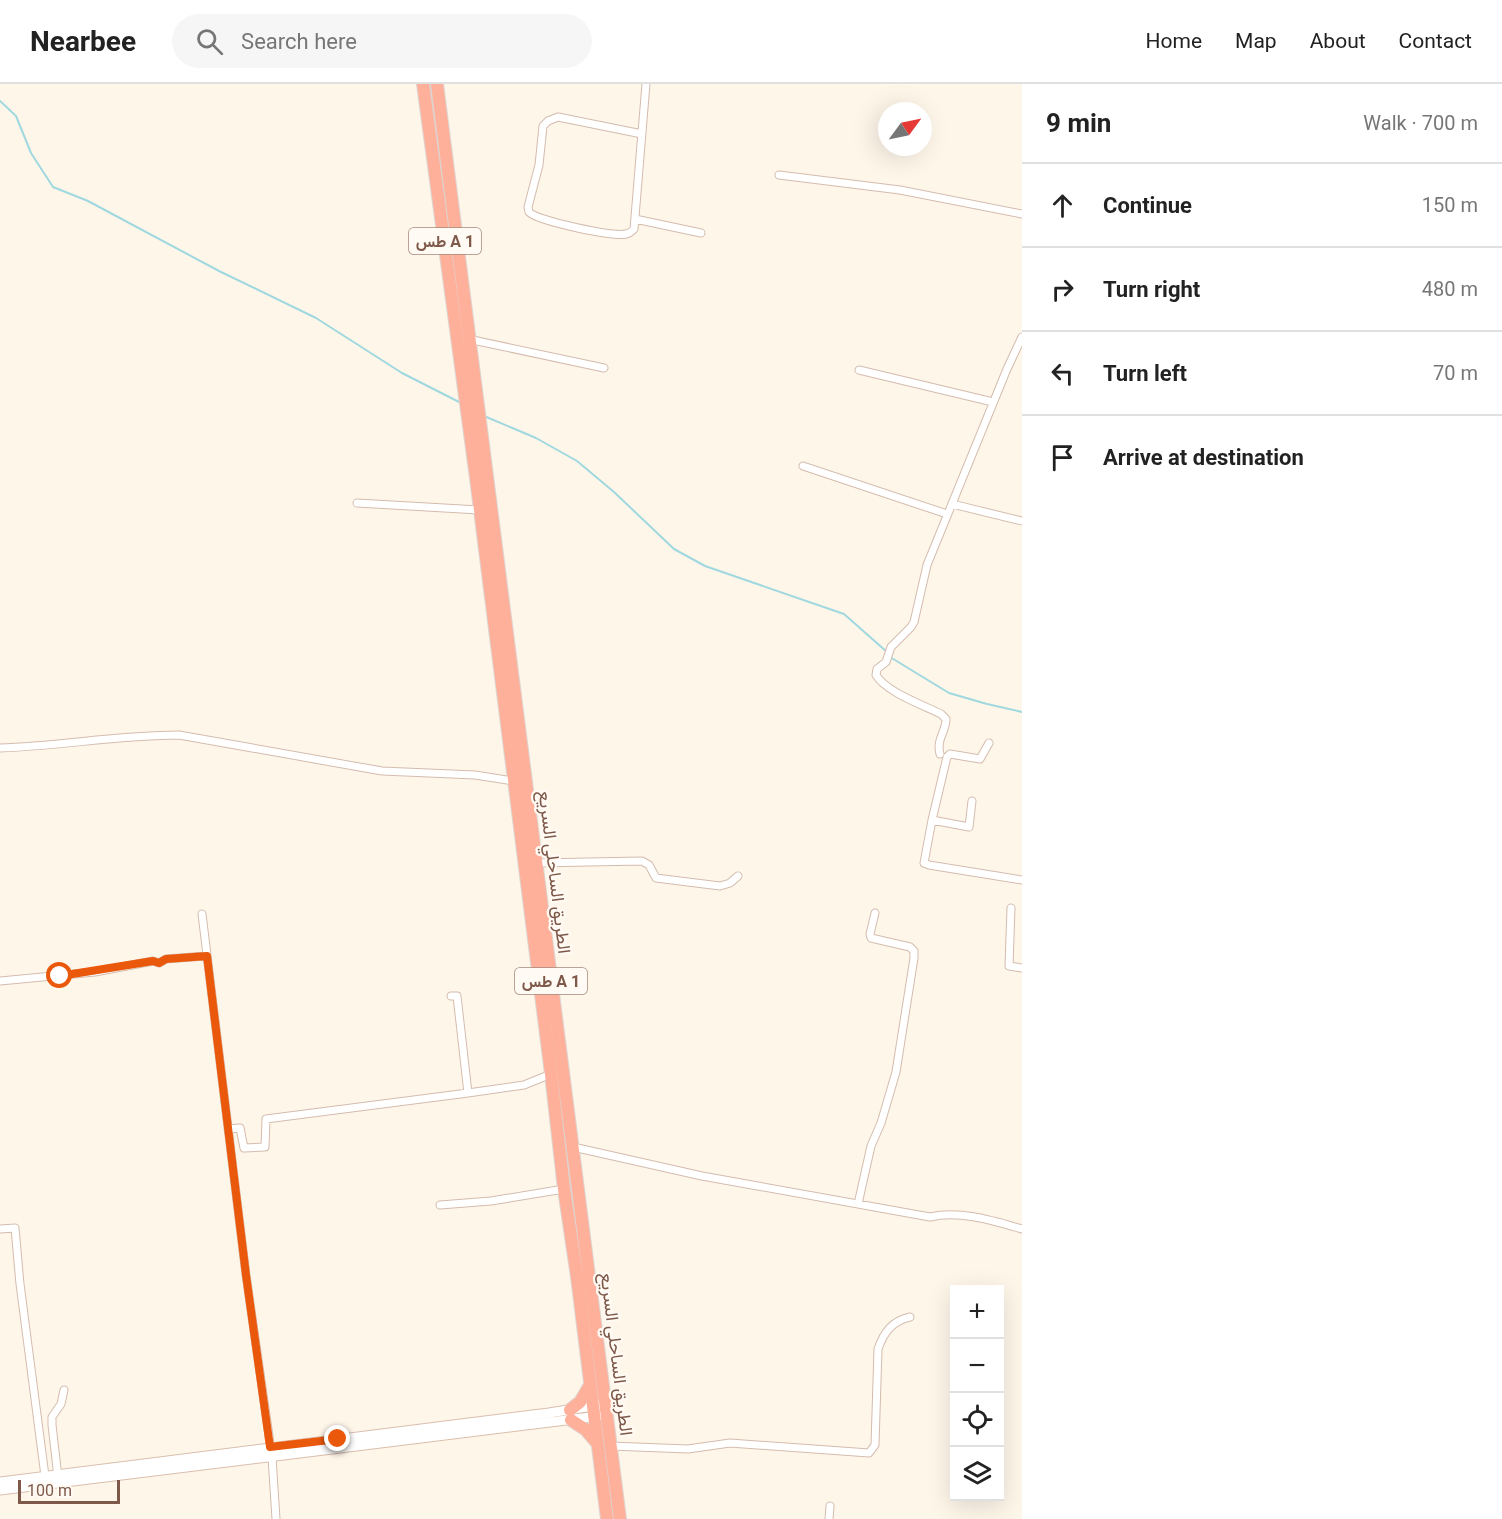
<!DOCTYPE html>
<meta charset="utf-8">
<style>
:root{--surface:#fff;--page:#f6f6f6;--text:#222;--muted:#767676;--line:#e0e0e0}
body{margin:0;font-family:Roboto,Vazirmatn,sans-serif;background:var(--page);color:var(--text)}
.controls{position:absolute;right:18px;bottom:18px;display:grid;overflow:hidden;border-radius:0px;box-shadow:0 6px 24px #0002}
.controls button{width:54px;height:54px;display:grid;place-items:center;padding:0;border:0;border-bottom:2px solid var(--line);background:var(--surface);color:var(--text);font:30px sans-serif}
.compass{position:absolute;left:878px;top:18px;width:54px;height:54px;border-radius:50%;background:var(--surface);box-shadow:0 6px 24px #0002;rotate:57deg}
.scale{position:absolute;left:18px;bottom:15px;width:102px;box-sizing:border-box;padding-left:6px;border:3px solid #7e5949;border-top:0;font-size:16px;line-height:21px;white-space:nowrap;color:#7e5949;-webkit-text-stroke:4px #fffaf3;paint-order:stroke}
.stop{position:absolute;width:18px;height:18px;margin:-14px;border:4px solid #ea580c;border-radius:50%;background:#fff}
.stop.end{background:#ea580c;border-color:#fff;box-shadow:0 2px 6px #0008}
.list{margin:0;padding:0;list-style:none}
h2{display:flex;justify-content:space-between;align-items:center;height:78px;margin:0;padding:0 24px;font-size:26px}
h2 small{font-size:20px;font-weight:400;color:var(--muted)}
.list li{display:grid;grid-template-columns:39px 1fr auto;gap:18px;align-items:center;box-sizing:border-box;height:84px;padding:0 24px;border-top:2px solid var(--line)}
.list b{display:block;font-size:22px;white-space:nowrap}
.list em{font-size:20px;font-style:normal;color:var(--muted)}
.icon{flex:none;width:33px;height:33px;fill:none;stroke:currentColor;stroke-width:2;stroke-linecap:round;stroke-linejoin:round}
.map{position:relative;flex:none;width:1022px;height:1435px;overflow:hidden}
header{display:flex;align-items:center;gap:36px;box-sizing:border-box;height:84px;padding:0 30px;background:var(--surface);border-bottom:2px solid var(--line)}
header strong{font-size:28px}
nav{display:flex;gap:33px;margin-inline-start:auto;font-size:21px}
.search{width:420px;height:54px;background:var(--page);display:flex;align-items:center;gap:15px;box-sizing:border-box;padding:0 21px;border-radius:33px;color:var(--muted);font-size:22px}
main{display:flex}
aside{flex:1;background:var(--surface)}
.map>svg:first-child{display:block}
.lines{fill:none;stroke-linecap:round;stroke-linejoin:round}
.stream{stroke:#a0d8df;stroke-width:2}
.street-casing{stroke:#d4bcad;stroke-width:9}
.secondary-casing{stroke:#d9bead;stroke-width:11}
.highway-casing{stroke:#ddd4d0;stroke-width:14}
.street{stroke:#fff;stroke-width:7}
.secondary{stroke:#fff;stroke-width:9}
.highway{stroke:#ffb09b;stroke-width:12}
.route{stroke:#ea580c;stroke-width:8}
.labels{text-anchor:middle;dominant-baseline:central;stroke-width:4.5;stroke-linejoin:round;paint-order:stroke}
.shield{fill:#fffaf3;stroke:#a5897c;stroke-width:1.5}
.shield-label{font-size:16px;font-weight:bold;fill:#7e5949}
.street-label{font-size:18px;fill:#7e5949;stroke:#fffaf3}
</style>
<header>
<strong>Nearbee</strong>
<div class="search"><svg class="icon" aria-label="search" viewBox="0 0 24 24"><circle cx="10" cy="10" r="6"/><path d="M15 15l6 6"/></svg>Search here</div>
<nav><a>Home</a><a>Map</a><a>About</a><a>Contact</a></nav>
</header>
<main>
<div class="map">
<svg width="1022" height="1435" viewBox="0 0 1022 1435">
<rect width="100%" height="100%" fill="#fff6ea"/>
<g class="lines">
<path class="stream" d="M0,17L16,32L31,69L53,103L88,117L219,187L316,234L402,289L461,319
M484,332L536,354L577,377L614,408L674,465L705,482L844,530L887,568
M890,573L949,609L987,620L1022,628"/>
<defs>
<path id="street" d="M642,50L558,33L548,37L543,42L539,81L528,123L529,128C537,137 613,153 626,150C631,149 631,148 634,145L646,0
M779,91L900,106L1022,130
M635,135L701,149
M468,255L604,284
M859,286L993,318
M803,382L947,430
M357,419L479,426
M952,420L1022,437
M0,664C60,662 119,651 179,651L382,687L475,691L513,697
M940,670C936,655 946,648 946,635L941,630C923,621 886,608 876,591L877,585L886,578L891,563L911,543L914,538L927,481L1007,285L1022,253
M972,717L969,743L932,736L924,779L929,781L1022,796
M932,736L947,673L950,670L980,675L989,659
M536,779L642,777L649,781L656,794L720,802L730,799L738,792
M1011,824L1009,882L1022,884
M202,830L246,1191L272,1373L276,1435
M0,897L95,888L153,877L159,879L166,875L206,872
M451,912H457L468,1009L524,1001L551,990
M228,1045L240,1044L244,1064L265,1063L266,1035L468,1009
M573,1063L702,1092L930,1133C960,1126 994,1137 1022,1145
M858,1120L871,1062L881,1039L896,988L914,874V867L910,863L871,854L870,850L875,829
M440,1121L491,1117L564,1105
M0,1145L15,1144L20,1200L45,1392
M610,1362L688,1365L730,1359L869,1369L875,1361L878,1265C884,1248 892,1237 910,1233
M58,1393L52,1341V1333L61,1320L64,1306
M829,1435L830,1422"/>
<path id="secondary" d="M0,1398L549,1329L599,1321
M0,1406L599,1332"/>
<path id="highway" d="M423,0L476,394L551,990L564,1105L577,1193L607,1435
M437,0L620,1435
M570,1326L580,1318L590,1301
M571,1336L586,1346L597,1359"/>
</defs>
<use href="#street" class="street-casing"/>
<use href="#secondary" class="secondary-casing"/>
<use href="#highway" class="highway-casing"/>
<use href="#street" class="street"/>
<use href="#secondary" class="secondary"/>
<use href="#highway" class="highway"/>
</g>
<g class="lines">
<path class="route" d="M60,892L153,877L159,879L166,875L207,872L246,1191L270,1363L338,1355"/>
</g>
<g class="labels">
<g class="shield">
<rect x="409" y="144" width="72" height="26" rx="4.5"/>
<rect x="515" y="884" width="72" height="26" rx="4.5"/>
</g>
<g class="shield-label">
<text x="445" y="157">طس A 1</text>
<text x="551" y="897">طس A 1</text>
</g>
<g class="street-label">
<text transform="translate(555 788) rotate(83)">الطريق الساحلي السريع</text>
<text transform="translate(617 1270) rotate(83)">الطريق الساحلي السريع</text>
</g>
</g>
</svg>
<div class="controls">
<button>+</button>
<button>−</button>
<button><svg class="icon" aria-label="locate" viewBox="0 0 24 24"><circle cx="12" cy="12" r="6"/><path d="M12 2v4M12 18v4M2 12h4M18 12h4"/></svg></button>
<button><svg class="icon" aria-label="layers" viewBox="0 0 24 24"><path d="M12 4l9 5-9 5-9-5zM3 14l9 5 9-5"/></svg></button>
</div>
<svg class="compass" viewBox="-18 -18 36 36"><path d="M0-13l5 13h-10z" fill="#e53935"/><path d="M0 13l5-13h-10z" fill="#767676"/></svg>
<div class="scale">100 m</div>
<div class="stop" style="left:60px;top:892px"></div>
<div class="stop end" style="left:338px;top:1355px"></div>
</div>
<aside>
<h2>9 min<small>Walk · 700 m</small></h2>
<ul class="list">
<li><svg class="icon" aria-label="ahead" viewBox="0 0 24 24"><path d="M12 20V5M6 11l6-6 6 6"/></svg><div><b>Continue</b></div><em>150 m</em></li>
<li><svg class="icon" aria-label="right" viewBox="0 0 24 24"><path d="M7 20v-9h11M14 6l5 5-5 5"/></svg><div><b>Turn right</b></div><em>480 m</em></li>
<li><svg class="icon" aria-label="left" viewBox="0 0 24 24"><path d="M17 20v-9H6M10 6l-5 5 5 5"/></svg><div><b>Turn left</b></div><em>70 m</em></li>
<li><svg class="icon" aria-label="arrive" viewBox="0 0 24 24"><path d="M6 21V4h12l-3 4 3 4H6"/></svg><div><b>Arrive at destination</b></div></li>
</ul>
</aside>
</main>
